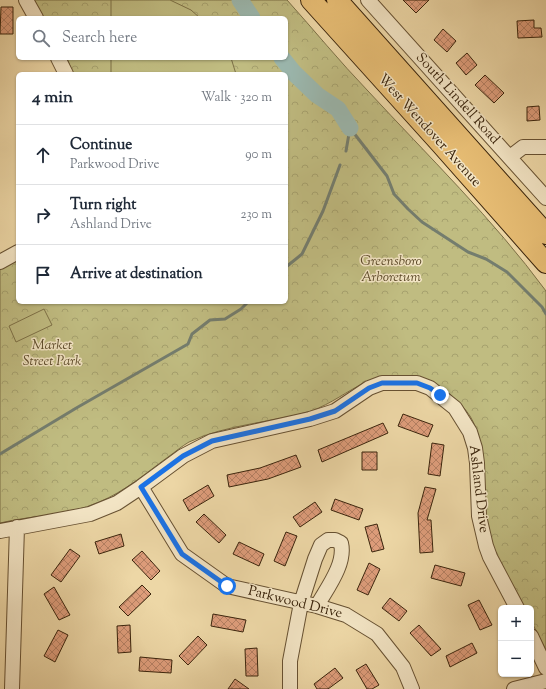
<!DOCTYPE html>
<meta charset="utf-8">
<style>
:root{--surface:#fff;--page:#f2f2f3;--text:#1f2937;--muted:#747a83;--line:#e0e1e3}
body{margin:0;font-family:"Sorts Mill Goudy",serif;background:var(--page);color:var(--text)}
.controls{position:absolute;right:12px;bottom:12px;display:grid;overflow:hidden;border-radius:6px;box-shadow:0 1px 3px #0004}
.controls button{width:36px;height:36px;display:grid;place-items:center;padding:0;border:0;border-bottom:1px solid var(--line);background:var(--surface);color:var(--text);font:20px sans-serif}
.stop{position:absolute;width:12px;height:12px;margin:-9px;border:3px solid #1a73e8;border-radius:50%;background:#fff}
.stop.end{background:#1a73e8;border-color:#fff;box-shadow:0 1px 4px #0008}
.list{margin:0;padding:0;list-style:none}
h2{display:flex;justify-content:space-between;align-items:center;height:52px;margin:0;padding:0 16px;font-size:17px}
h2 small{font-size:13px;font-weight:400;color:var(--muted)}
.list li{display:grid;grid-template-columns:26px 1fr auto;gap:12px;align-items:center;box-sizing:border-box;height:60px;padding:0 16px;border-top:1px solid var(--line)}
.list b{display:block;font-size:15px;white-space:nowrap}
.list p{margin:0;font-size:13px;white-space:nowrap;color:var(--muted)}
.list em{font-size:13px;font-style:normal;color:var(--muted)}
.icon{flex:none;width:22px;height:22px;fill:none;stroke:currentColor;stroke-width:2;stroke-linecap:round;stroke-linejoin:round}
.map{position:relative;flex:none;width:546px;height:689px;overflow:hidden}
.search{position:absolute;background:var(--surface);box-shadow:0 1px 3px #0004;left:16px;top:16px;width:272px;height:44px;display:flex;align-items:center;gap:10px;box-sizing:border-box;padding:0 14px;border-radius:6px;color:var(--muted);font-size:15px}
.panel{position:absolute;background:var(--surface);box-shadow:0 1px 3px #0004;left:16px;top:72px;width:272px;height:232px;border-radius:6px}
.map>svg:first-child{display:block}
.park{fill:url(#park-crowns);stroke:#7d7046}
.pitch{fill:#c0bc81;stroke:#7d7046}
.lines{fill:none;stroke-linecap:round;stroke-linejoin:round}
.stream{stroke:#747d6e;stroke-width:3}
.river{stroke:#9bb8af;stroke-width:17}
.building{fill:url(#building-cross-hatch);stroke:#3a240c}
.minor-casing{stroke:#675132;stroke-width:16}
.highway-casing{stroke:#3a240c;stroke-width:22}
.minor{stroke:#f3e5c5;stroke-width:14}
.highway{stroke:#e6bc73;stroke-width:20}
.route{stroke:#1a73e8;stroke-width:5}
.labels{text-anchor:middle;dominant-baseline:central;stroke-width:3;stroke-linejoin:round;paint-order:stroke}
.street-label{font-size:14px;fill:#3a240c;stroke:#f3e5c5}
.park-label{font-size:14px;font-style:italic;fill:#5c4a29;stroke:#f3e5c5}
</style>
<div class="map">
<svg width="546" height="689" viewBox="0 0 546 689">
<defs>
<pattern id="park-crowns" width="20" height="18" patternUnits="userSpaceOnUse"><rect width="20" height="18" fill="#c0bc81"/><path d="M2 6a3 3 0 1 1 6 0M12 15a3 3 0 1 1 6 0" fill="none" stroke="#a6a16e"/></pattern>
<pattern id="building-cross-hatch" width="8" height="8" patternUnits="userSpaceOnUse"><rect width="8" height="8" fill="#de9d7b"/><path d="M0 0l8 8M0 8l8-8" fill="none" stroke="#b58063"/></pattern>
</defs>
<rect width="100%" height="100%" fill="#edd7a6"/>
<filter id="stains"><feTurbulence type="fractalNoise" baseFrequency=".005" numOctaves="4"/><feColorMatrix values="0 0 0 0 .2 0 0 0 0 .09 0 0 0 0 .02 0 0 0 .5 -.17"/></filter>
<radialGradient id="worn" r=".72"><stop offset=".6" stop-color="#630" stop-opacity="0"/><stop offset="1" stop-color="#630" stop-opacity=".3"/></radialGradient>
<path class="park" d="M33,0H287C314,30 340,62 368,91C428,156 493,219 546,291V650L531,621V608H524C510,582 492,555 487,526C481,492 488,445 470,416C448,383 403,365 366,382C347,391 331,404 311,411C271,423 227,424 189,442C182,446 175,452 168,457C146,473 124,492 99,502C68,516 33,515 0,523V267L18,257V302H286V74H73L67,58H286V18H42Z"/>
<path class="pitch" d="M111,0H170L191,10L200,18H111Z
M111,58H231L236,74H111Z
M44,309L52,325L16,342L9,326Z"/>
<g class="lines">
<path class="stream" d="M350,128L387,176L394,194L408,209L422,222L468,252L486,259L507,272L542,307L546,314
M346,151L350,128
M286,267L302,254L323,211L340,165
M0,454L78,407L188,344L192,334L210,320L225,319L241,309L248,302"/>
<path class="river" d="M240,0L252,18
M282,58L294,73L317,95L338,109L350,128"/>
</g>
<path class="building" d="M403,0H429L416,13Z
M1,7H13V34H0Z
M534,20V28H541L542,37L518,38L517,21Z
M443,29L456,41L447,52L434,40Z
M467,53L477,65L466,75L456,63Z
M485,75L504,93L494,103L475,85Z
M539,106L540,120L527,121V107Z
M403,414L433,425L428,437L398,426Z
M383,423L388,433L322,462L318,450Z
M432,443L444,445L440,476L428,474Z
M362,452H377V470H362Z
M296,455L301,467L268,479L229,487L227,475L260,468Z
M208,485L214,496L189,511L183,500Z
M425,487L436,489L427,520H431L433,552L420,553L418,513Z
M335,499L363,509L359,520L331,510Z
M315,502L322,512L300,527L293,517Z
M204,514L226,535L219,543L196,522Z
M377,524L384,549L372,552L365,527Z
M286,532L297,536L285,566L274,561Z
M121,534L124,546L99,554L95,542Z
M239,542L264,554L259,566L233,554Z
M70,549L80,556L61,582L51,575Z
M142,551L160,571L151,580L132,560Z
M369,563L380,569L368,595L357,590Z
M435,565L465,573L461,586L431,578Z
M142,585L151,594L128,616L119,607Z
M54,587L70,615L59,620L44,594Z
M390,598L407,611L399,621L382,608Z
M479,600L492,625L480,630L468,605Z
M213,614L246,620L243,632L211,626Z
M130,625L131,652L118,653L117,626Z
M419,625L441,649L431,656L410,633Z
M58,630L68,635L55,662L44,656Z
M198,636L207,645L188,665L179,656Z
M472,643L477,653L450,667L446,656Z
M257,648L258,676H246L245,649Z
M140,657L172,660L171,673L139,671Z
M366,664L379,685L372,689H367L356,670Z
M335,668L343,678L328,689H317L314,684Z
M235,679L249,689H228Z"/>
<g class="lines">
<defs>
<path id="minor" d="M26,0L36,18
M368,0L546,198
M58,58L66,74
M510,157L523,147H546
M0,262L18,252
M141,487L182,554L227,586L317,606L346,615L377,634L403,667L412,689
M0,531L90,514L117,503L141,487L183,456L212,441L310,419L335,411L369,388L382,383H417L430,388L455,408L470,432L475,448L477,463L479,516L486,546L490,557L517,608
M531,636L546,668
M12,689L17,527
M290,689V661L301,603L315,559L321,545L328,540H335L341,543C346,564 327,588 317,606
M514,689L546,681"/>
<path id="highway" d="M311,0L440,143L546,263
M337,0L546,234"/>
</defs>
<use href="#minor" class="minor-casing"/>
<use href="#highway" class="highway-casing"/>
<use href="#minor" class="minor"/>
<use href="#highway" class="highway"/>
</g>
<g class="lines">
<path class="route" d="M227,586L182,554L141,487L183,456L212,441L310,419L335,411L369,388L382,383H417L430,388L440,395"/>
</g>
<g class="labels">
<g class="street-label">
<text transform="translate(457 99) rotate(48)">South Lindell Road</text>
<text transform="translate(429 131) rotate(48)">West Wendover Avenue</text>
<text transform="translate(478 489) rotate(83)">Ashland Drive</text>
<text transform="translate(295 603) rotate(14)">Parkwood Drive</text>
</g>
<g class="park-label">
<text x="391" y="262">Greensboro<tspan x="391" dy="16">Arboretum</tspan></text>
<text x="52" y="346">Market<tspan x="52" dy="16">Street Park</tspan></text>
</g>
</g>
<rect width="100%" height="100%" filter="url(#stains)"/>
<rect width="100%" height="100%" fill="url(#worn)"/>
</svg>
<div class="controls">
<button>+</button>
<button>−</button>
</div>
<div class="stop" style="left:227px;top:586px"></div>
<div class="stop end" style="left:440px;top:395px"></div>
<div class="search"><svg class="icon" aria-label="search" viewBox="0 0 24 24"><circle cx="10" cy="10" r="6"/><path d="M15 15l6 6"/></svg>Search here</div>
<section class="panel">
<h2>4 min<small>Walk · 320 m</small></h2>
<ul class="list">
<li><svg class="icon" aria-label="ahead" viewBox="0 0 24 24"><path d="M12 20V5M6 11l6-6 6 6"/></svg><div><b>Continue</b><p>Parkwood Drive</p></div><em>90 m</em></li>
<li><svg class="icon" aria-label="right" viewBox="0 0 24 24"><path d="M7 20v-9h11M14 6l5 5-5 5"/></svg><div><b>Turn right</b><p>Ashland Drive</p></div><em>230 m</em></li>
<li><svg class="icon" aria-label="arrive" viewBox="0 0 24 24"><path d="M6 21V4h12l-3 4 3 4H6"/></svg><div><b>Arrive at destination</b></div></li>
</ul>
</section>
</div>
